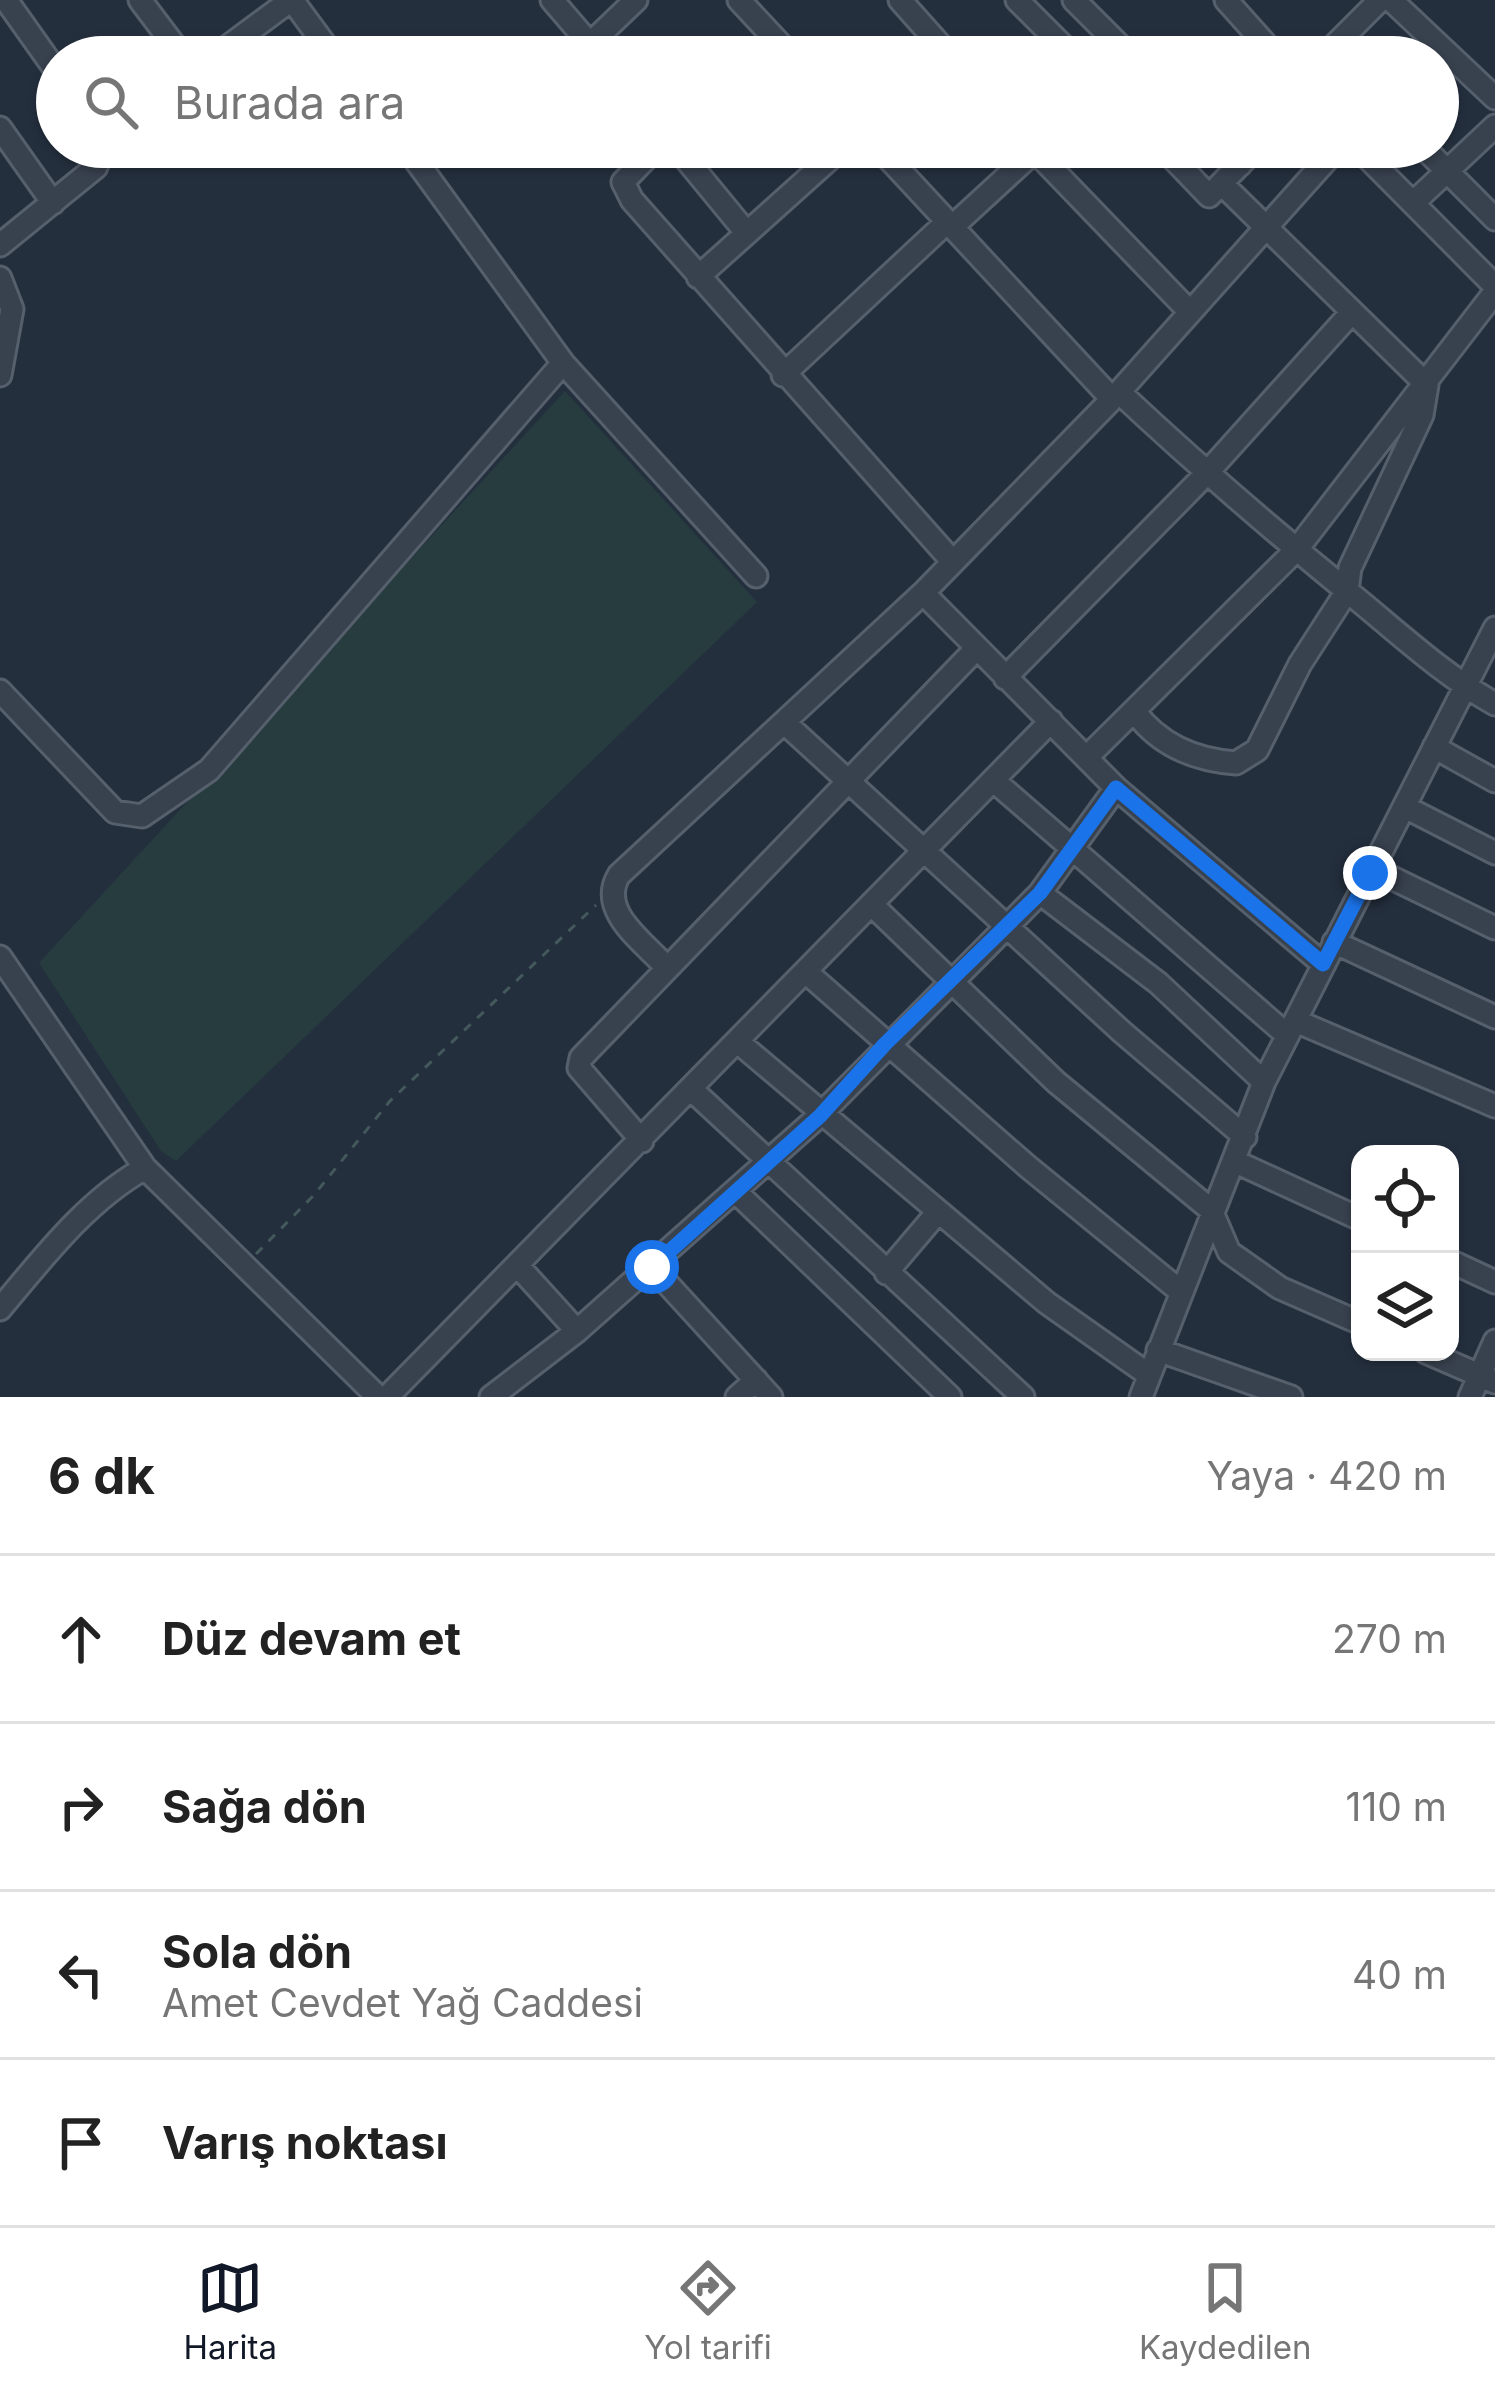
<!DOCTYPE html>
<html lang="tr">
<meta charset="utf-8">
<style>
:root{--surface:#fff;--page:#f2f2f2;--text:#222;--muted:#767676;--line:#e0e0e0;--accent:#111827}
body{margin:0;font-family:Inter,sans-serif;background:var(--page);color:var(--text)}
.controls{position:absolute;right:36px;bottom:36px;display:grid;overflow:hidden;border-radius:24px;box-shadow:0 3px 9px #0004}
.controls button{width:108px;height:108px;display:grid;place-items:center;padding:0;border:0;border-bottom:3px solid var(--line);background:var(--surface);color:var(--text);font:60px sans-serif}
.stop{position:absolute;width:36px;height:36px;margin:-27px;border:9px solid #1a73e8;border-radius:50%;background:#fff}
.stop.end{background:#1a73e8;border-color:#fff;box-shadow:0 3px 12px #0008}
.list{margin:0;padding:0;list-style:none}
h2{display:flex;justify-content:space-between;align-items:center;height:156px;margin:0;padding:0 48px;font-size:51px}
h2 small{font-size:39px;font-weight:400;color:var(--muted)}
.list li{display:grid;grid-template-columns:78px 1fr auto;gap:36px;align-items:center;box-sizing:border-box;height:168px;padding:0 48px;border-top:3px solid var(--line)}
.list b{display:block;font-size:45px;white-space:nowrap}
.list p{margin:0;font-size:39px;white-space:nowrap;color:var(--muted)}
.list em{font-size:39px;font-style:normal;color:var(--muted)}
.icon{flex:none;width:66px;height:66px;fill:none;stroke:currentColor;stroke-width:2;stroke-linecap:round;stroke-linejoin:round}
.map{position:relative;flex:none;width:1495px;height:1397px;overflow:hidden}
.search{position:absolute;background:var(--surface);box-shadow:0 3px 9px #0004;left:36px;right:36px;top:36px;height:132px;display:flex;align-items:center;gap:30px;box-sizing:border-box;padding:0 42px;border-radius:66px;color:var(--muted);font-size:45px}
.sheet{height:828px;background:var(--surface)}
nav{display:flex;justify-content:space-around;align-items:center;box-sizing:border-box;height:168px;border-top:3px solid var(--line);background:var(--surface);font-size:33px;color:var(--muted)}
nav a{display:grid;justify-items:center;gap:6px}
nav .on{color:var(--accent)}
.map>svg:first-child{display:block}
.green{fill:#263c3f}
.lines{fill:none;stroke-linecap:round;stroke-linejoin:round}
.minor-casing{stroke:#565f6c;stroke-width:27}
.path{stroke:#44595c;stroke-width:3;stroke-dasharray:9 9;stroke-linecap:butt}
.minor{stroke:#38414e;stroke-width:21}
.route{stroke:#1a73e8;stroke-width:15}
</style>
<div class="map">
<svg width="1495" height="1397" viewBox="0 0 1495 1397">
<rect width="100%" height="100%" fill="#242f3e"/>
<path class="green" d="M565,391L757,602L176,1161L161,1151L39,963Z"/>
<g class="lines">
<defs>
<path id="minor" d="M6,0L57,72
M140,0L183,57
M292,0L334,57
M552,0L601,57
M739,0L792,57
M900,0L941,46L942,57
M1017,0L1074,57
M1074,0L1131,57
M1226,0L1277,57
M1391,0L1495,98
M590,44L636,0
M214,57L291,0
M1323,57L1380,0
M0,128L53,203
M406,147L563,363L756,576
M657,147L623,182L632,200L953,562
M676,147L745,231
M878,147L1112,399
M1031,147L1190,312
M1162,147L1209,196L1257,147
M1221,147L1240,165
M1357,147L1495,286
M1423,147L1495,219
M1413,203L1495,126
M952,227L1039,147
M0,245L96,167L103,147
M698,277L843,147
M0,278L12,309L0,375
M783,375L947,222
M1119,392L1338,147
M1005,678L1206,474L1352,312
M0,691L115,812L142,816L209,770L563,363
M1135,712C1160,746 1195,760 1236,763L1257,750L1300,664L1347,591L1350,568L1422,415L1427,385L1222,184
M787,725L1122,1032L1245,1137
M1434,747L1495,781
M1088,756L1297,549L1495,292
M993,780L1287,1035
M1116,788L1323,964
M1407,808L1495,853
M1370,873L1390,877L1495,928
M1040,893L1158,983L1264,1082
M871,904L1056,1082L1211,1210L1229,1252L1280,1288L1360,1323
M1334,942L1495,1017
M0,957L145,1168C86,1201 43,1258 0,1309
M666,967C644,942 597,911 619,875L923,593L1119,392C1198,466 1279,536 1363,604C1405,639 1447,677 1495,704
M806,972L1027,1166L1180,1291
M1296,1021L1495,1106
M738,1042L1047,1303L1149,1375
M692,1090L1023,1397
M642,1141L579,1068L581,1058L977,648
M1236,1162L1360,1219
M145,1168L378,1397
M736,1192L950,1397
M1450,1261L1495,1282
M517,1265L577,1331
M652,1267L771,1397
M886,1273L937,1213
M1158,1350L1291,1397
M1426,1352L1495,1382
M387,1397L1051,721
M491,1397L577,1331L819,1116L1040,893L1116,788L923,593
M737,1397L756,1380
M1141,1397L1264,1082L1495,628
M1470,1397L1495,1341"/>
</defs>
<use href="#minor" class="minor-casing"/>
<path class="path" d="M256,1254L314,1195L390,1101L596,905"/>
<use href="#minor" class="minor"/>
</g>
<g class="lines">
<path class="route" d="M652,1267L820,1116L885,1044L1040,893L1116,788L1323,964L1370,873"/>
</g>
</svg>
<div class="controls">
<button><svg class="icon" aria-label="locate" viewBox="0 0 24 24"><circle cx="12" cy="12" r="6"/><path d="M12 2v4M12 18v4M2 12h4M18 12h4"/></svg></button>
<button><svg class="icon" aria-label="layers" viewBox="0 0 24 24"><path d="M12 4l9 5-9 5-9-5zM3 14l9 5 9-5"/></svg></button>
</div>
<div class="stop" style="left:652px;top:1267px"></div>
<div class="stop end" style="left:1370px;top:873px"></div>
<div class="search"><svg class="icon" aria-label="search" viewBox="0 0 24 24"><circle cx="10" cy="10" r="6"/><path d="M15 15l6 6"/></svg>Burada ara</div>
</div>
<section class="sheet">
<h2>6 dk<small>Yaya · 420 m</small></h2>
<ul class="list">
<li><svg class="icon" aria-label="ahead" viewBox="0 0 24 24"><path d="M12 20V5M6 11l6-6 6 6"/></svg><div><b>Düz devam et</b></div><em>270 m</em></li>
<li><svg class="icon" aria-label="right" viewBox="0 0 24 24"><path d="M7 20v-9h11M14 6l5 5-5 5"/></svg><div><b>Sağa dön</b></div><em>110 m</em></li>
<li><svg class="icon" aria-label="left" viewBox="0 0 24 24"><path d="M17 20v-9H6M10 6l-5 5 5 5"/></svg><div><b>Sola dön</b><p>Amet Cevdet Yağ Caddesi</p></div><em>40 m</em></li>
<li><svg class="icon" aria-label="arrive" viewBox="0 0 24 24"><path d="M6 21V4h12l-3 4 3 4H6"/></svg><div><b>Varış noktası</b></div></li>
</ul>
</section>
<nav>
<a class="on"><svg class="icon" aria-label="map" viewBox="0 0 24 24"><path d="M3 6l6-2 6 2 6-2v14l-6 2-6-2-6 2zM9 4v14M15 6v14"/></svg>Harita</a>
<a><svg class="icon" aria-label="directions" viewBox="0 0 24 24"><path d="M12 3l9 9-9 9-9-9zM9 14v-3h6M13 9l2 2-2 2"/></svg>Yol tarifi</a>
<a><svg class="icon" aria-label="saved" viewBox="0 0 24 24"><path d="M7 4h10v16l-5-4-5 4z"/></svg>Kaydedilen</a>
</nav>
